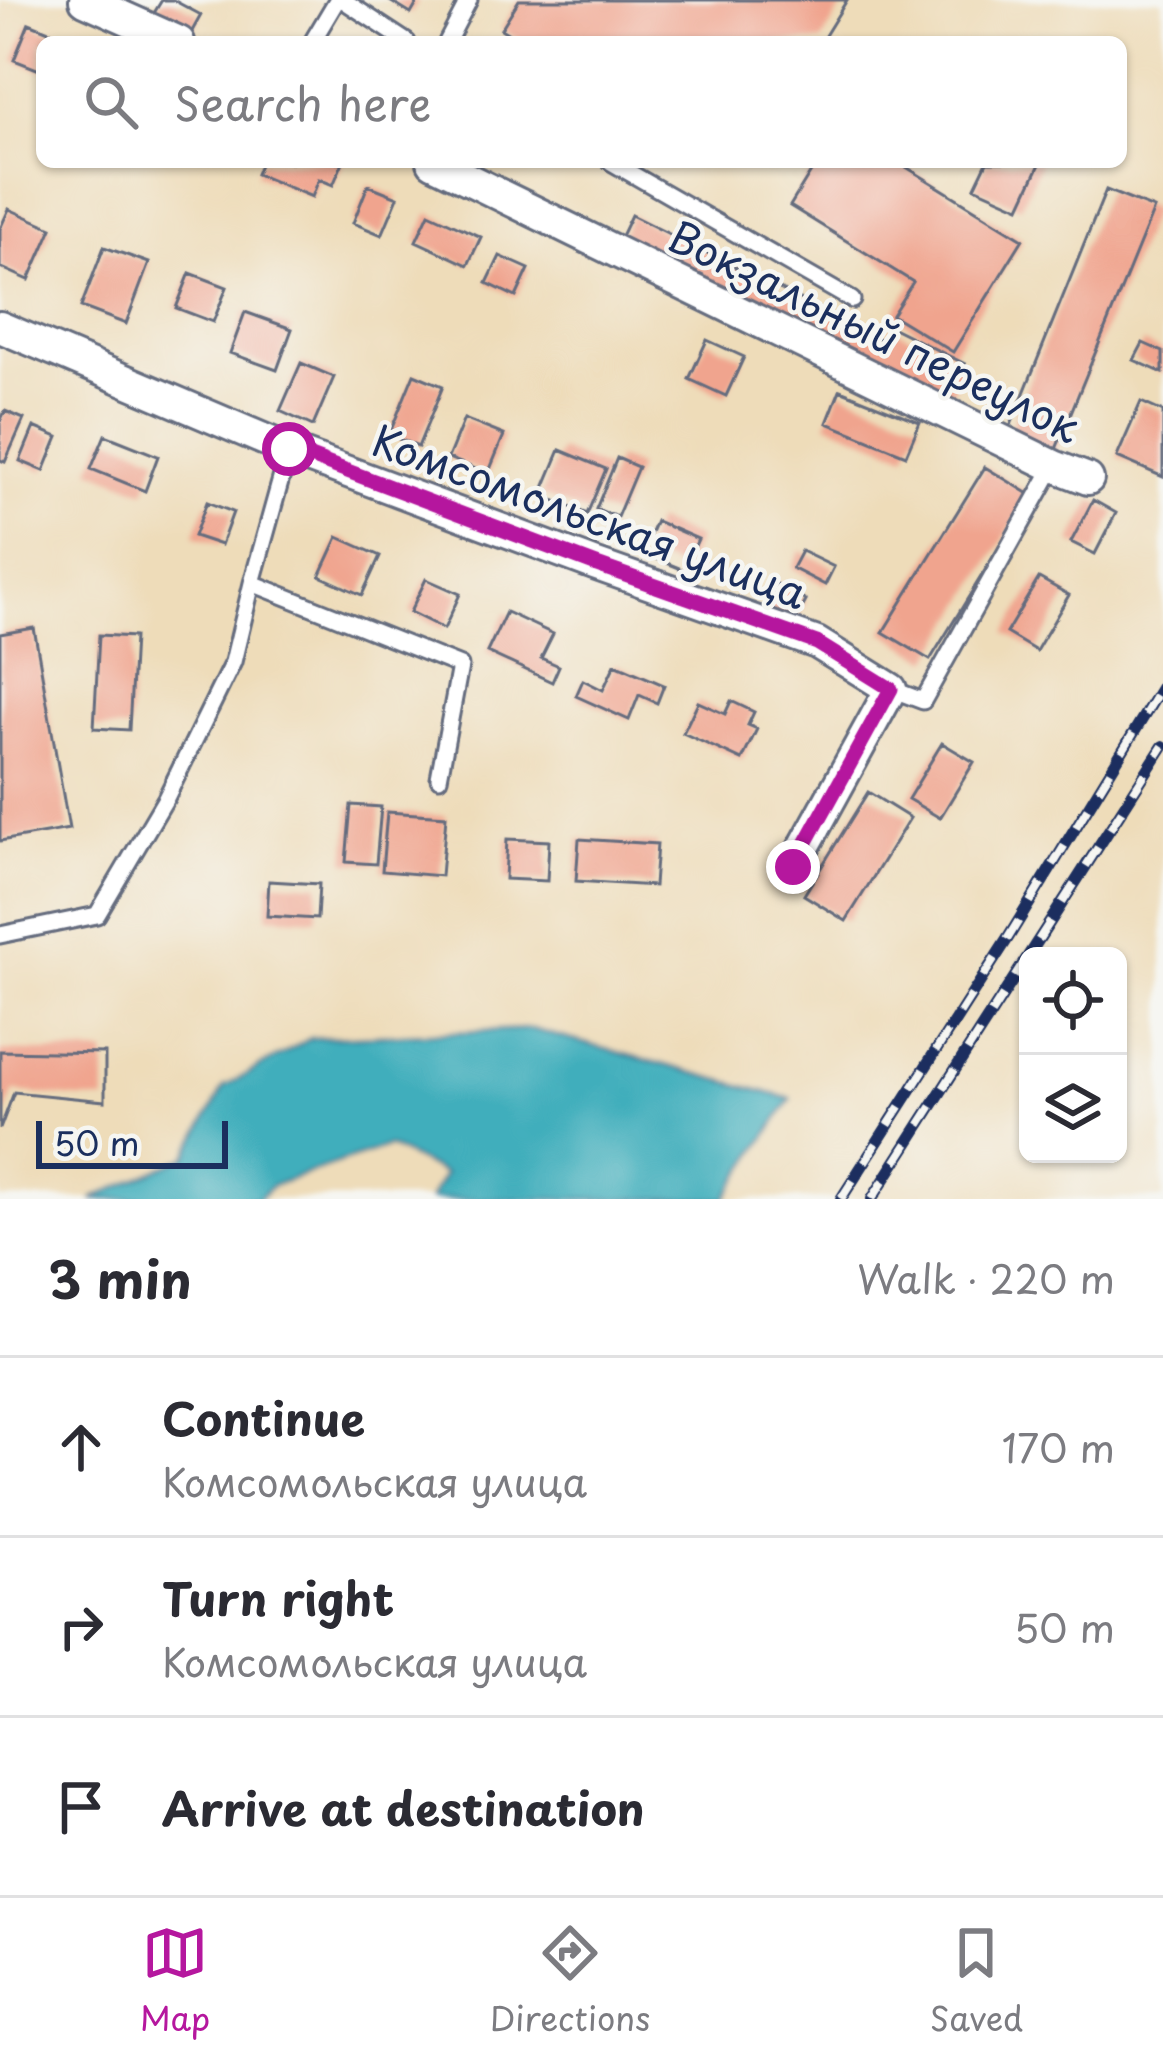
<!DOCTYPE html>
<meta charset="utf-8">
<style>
:root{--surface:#fff;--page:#f7f7f7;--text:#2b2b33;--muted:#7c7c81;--line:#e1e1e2;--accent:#b5179e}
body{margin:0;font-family:"Playpen Sans",sans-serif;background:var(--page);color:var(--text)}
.controls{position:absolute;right:36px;bottom:36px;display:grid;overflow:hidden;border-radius:18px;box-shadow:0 3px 9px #0004}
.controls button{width:108px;height:108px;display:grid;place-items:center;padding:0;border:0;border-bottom:3px solid var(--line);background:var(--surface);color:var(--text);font:60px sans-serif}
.scale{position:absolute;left:36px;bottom:30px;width:192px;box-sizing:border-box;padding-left:12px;border:6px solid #1b2f5e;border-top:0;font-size:33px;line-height:42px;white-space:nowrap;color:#1b2f5e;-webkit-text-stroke:9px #f6f6f2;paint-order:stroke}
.stop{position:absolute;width:36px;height:36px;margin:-27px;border:9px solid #b5179e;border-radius:50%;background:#fff}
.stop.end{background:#b5179e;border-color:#fff;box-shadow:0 3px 12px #0008}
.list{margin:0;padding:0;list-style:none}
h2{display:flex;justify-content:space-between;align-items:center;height:156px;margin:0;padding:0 48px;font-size:51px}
h2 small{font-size:39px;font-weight:400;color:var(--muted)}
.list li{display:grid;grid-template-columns:78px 1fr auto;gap:36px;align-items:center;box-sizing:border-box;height:180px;padding:0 48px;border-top:3px solid var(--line)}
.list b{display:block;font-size:45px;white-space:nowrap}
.list p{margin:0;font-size:39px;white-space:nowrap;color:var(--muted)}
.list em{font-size:39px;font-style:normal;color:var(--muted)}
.icon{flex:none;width:66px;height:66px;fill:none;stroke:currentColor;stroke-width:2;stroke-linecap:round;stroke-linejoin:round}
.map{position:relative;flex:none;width:1163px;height:1199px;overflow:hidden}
.search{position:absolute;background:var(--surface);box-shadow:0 3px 9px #0004;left:36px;right:36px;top:36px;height:132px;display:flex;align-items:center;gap:30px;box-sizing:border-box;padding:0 42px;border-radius:18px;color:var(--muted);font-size:45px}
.sheet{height:696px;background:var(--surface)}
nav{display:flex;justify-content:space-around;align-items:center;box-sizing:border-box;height:168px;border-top:3px solid var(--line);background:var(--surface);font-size:33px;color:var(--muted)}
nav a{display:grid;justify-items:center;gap:6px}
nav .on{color:var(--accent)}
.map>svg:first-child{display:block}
.water{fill:#3faebc;stroke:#2d6e8d;stroke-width:3}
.building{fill:#f0a48e}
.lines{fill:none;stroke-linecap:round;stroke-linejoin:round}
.service-casing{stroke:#656c7e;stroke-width:21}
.minor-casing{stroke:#656c7e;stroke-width:36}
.service{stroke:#fff;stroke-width:15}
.minor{stroke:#fff;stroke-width:30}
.rail-casing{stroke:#1b2f5e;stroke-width:12}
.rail{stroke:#f6f6f2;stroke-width:8;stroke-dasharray:22;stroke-linecap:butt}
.route{stroke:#b5179e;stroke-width:15}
.labels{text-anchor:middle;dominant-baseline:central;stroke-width:9;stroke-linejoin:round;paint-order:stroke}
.street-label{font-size:42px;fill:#1b2f5e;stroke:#f6f6f2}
</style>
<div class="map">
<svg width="1163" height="1199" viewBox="0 0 1163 1199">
<rect width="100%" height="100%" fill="#f6f6f2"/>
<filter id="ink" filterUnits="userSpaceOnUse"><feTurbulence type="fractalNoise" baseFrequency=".00833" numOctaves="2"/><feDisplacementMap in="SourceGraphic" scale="24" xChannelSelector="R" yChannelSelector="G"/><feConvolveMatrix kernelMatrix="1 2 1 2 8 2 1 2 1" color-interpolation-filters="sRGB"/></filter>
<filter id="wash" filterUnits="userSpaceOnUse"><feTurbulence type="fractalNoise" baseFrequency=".004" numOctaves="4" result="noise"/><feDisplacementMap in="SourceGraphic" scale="48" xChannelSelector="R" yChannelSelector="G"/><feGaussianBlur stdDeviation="2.7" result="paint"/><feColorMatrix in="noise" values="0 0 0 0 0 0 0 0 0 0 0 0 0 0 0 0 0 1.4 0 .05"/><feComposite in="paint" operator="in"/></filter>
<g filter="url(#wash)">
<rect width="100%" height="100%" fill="#eedcb9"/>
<path class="water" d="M531,1029L791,1099L725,1199H430L444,1174L388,1146L273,1185L258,1199H92L187,1156L224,1087L311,1038Z"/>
<g id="blocks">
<path class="building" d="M162,0H173L201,15L191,33L154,13Z
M388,0H419L411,14Z
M519,0H847L821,42H522L501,29Z
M29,23L76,42H42V71L14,60Z
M261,162H343L333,185L319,179L312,197L256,174Z
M817,162H898L1023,239L953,352L892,315L913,282L790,206Z
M987,162H1041L1020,207L975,187Z
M368,185L398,197L382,235L353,223Z
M1106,190L1154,209L1054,454L1007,435Z
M9,209L52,228L29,280L0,267V229Z
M429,213L481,237L468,265L416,241Z
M631,215L884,341L891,327L965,364L947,402L620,238Z
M104,247L149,263L126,324L81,307Z
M500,256L529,269L516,297L487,283Z
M190,273L227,287L213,322L176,308Z
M245,312L292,329L277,370L230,353Z
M707,340L744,357L726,396L689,379Z
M1143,343L1163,352V373L1134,360Z
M301,363L334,377L313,426L280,411Z
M414,374L443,386L418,447L389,435Z
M840,390L920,422L906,455L827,423Z
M1141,402L1163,412V477L1117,457Z
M5,411L24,419L5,462L0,460V422Z
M464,419L504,435L488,474L448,458Z
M34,427L58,437L44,471L20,461Z
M105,435L158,456L145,491L91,469Z
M560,450L606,469L587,514L541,495Z
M617,458L638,467L617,517L596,509Z
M985,467L1031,495L930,660L883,632Z
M1093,500L1116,513L1095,554L1071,542Z
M207,502L233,512L221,545L194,536Z
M656,521L698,539L684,570L642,553Z
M338,537L380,556L362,595L320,576Z
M801,551L834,567L825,585L792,568Z
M1039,578L1069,595L1036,651L1006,633Z
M426,579L460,594L444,629L410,612Z
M777,584L806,601L791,628L762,612Z
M506,612L553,634L541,658L559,666L552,682L487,652Z
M34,628L69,829L0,841V634Z
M99,635L134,637L129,730L94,728Z
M615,664L664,685L657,703L639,695L629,720L576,696L583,680L603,690Z
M731,701L754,712L748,725L757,729L742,760L683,733L698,702L725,714Z
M942,743L974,762L940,818L908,799Z
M868,792L910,818L846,921L804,895Z
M351,805L381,807L376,864L346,862Z
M387,812L446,816L441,876L382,871Z
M507,839L549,841L547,881L505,879Z
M579,839L657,844L654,886L576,881Z
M269,881L319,884L317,919L267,916Z
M0,1051L105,1053V1101L14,1092L0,1129Z"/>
</g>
</g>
<g filter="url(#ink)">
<use href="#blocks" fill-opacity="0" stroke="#656c7e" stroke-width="3"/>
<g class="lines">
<defs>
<path id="service" d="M343,0L407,42
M312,42L337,0
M447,42L469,0
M611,162L852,300
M289,450L252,583L460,666L439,778
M891,689L923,701L1054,466
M0,935L97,915L166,798L233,662L252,583"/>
<path id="minor" d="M85,0L179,42
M433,162L1054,466L1088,479
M0,327L289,450L594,564L817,643L891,689L793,867"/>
</defs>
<use href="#service" class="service-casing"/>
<use href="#minor" class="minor-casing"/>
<use href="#service" class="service"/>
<use href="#minor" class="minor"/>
<defs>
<path id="rail" d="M841,1199L1008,938L1163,685
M872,1199L1163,746"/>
</defs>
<use href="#rail" class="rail-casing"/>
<use href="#rail" class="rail"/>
</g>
</g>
<g class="lines" filter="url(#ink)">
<path class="route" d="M289,449L594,564L817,643L891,689L793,867"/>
</g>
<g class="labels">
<g class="street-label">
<text transform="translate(875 330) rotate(26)">Вокзальный переулок</text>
<text transform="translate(590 515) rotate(20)">Комсомольская улица</text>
</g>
</g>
</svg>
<div class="controls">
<button><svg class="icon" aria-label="locate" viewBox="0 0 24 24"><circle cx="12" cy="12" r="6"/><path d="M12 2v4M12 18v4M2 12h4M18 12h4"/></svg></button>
<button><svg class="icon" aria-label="layers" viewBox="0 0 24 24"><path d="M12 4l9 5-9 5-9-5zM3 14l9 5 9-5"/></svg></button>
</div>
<div class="scale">50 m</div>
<div class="stop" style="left:289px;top:449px"></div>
<div class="stop end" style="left:793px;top:867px"></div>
<div class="search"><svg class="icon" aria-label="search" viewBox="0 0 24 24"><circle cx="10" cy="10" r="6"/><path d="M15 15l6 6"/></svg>Search here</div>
</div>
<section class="sheet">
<h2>3 min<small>Walk · 220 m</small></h2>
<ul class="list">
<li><svg class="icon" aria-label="ahead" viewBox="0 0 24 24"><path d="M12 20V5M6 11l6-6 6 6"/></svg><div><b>Continue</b><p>Комсомольская улица</p></div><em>170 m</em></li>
<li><svg class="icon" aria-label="right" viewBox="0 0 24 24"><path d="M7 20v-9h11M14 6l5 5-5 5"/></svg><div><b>Turn right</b><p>Комсомольская улица</p></div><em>50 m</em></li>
<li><svg class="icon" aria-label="arrive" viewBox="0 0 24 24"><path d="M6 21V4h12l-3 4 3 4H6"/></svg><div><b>Arrive at destination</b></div></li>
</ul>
</section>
<nav>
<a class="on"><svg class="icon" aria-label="map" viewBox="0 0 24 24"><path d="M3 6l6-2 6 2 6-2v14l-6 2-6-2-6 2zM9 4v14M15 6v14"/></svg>Map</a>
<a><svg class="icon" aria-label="directions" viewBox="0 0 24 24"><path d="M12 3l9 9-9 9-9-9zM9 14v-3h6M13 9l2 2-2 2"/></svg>Directions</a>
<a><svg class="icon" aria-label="saved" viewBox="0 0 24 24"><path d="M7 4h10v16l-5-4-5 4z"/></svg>Saved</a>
</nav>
